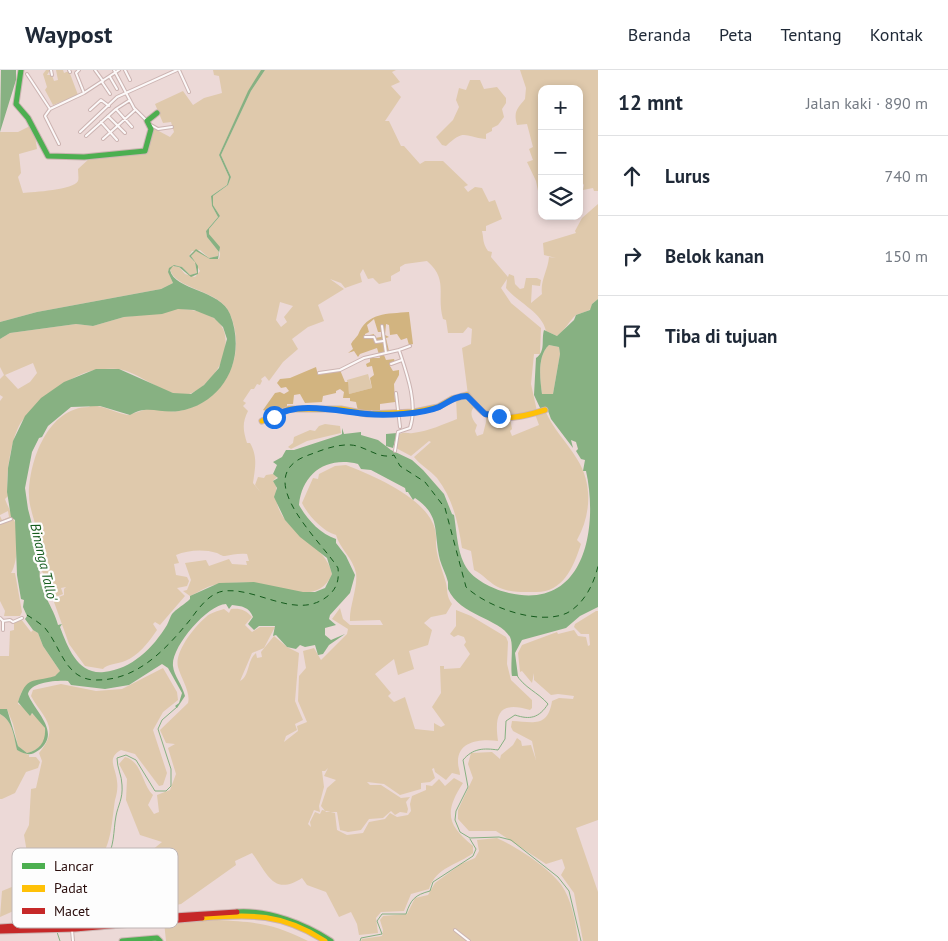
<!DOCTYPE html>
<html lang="id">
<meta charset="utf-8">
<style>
:root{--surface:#fff;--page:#f6f6f7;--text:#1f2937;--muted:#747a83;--line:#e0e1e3}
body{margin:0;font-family:"PT Sans",sans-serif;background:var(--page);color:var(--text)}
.controls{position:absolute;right:15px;top:15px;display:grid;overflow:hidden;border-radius:10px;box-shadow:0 2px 8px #0003}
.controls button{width:45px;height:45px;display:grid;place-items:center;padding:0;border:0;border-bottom:1px solid var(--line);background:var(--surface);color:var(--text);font:25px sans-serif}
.stop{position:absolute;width:15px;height:15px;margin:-11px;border:4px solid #1a73e8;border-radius:50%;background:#fff}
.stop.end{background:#1a73e8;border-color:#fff;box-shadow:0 1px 5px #0008}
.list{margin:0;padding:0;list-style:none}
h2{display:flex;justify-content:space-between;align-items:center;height:65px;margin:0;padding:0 20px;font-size:21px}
h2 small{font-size:16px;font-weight:400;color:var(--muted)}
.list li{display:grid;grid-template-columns:32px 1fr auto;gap:15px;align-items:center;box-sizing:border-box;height:80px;padding:0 20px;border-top:1px solid var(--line)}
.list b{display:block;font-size:19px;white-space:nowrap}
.list em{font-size:16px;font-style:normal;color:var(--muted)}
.icon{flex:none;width:28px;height:28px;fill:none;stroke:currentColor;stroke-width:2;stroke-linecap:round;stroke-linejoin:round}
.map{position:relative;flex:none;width:598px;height:871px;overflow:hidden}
header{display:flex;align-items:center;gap:30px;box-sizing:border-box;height:70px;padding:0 25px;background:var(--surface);border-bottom:1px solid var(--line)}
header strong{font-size:24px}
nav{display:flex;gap:28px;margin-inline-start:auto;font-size:18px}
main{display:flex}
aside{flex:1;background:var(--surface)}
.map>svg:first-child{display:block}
.green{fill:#dfc9ac;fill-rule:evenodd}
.forest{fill:#d2b480;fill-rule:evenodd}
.water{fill:#87b182;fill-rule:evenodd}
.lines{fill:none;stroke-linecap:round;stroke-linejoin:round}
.stream{stroke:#87b182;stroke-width:1}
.ferry{stroke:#155c1d;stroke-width:1;stroke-dasharray:6 5;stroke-linecap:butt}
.street-casing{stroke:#ccb4b2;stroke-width:4}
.fast-casing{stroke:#ccb4b2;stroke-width:7}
.slow-casing{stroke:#ccb4b2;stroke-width:7}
.jam-casing{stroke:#ccb4b2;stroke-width:7}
.street{stroke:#fcf9f9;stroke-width:2}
.fast{stroke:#4caf50;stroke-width:5}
.slow{stroke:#ffc107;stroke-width:5}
.jam{stroke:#c62828;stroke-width:5}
.route{stroke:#1a73e8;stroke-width:6}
.labels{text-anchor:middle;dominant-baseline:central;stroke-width:4.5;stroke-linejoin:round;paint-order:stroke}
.water-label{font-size:14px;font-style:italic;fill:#155c1d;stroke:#fdfdfd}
.key{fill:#fdfdfd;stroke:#beb5b5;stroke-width:1}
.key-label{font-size:14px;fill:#2b0e0d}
</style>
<header>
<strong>Waypost</strong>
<nav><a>Beranda</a><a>Peta</a><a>Tentang</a><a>Kontak</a></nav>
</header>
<main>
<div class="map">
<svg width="598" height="871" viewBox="0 0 598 871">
<rect width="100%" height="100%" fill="#ecd9d7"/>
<path class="green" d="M46,0H50L47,5H52L54,11L58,10L56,0H63L64,3L69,1L78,25L53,35L45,20L47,17L43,4Z
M213,0H261L248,22L219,85L229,107L227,115L211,126L212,136L218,147L206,161L207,167L219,182L218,186L209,188L200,180L192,181L189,186L195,192L197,203L190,205L182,197L174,195L168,201L173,213L161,219L37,242L0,252V62H18L30,56L35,66L37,79L19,84L21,103L18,107L23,123C33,122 74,120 78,111C79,108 78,103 78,99L90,88L145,83L148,81L153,60L155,59L170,67L174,62L171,52L163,53L155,34L183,21L193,35L204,28L222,23L219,6L214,5Z
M265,0H396L392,2L400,12L391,16L401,27L385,51H389L401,76H404L420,94L425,91H443L468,115L464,117L468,122L475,117L482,118L489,132L495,130L502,149L486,156V161H482C484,169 482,172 488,181L492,182L491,187L508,207L509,204L514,206L515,214L520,219L524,218L526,208H537L541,210L540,216L532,215L531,233L542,224C540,211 548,200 549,187L556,188L544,185L543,173L576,163L575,161L582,148L598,134V229L592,234L591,239C586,242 580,243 576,245C571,249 564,261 557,266L546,261C542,242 518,233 506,218L507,209L501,218L511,233L541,258L540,284H534L531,314L537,341L525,346L504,347L510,348L512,359L510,361L512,366L539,355L535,344L545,340C552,358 567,372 577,389C593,414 591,445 577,470L581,474C573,499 562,523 535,522C524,522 512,523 500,518C490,514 484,505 474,500L471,481L462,478C458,452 453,429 437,408C430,400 420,395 414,387L431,372L429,371L411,386L396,378L398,365C405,361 406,364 413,363C429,361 444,354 457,349L456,328L468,326L476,336C468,340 472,350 477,355L475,361L477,366L483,364L486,352V344L499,345L484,342L468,325L462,278L471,274L472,259L468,257L463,263H448L446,250L443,249C436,224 449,210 427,191L405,194L400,197V201L391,206V211L379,214L373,208L368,209L363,199L360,204L362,212L345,218L341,213L330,209L344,219L318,235L324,251L308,257L292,269L298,279L283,292L269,311L265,306L261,309L262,311L260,315L257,314L254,319H251L243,331L246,333L243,336L248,341C242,353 243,360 247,373H250C258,387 255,398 253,413L262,424L255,415L258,407L264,408L266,405L273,404L277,407L273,411L276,415C277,419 275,423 276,427C279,463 325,471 332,504C318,538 279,515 253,513C242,512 225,512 214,515C207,516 197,523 190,526L183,521L187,520L191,510L185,493L206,490L209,496L229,489L232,494L247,495L246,491H249L247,484C238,483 232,485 225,486C221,486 220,484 217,483C204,479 188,480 176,485L179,493L174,494L176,505L187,507L189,511L187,516L177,518L185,526L160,555L155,552L153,554L157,560C149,572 138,586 125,591C118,594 107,594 103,599L85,596L69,574L54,532V529L64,525V519L66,517L61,518L63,524L53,528L40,496L38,460L36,459C34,447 29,437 29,425C29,391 48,337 89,337L91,335C104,336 119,344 128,345C131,345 144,339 149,339C160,338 168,343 179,341C225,333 249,283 229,242C219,220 174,219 170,199L173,196L179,197L185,204L195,207L200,201L191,186L196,180L210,189H219C223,179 215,172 209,164V159L220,146L213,135V126L228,115L231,107L221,85L251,21ZM280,232L293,236L284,247L287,252L281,257L276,250Z
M520,0H598V121H594L593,118L583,120L584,115L581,111L579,118V19H542V127L539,126L536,111L527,92L533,90L529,79L533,77L527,54L517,55C513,41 518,38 525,29L526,18Z
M470,10H480L484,19L497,17L506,28V33L502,39L504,47L498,55L492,58V61L486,64V69C464,67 465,58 446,76L442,75L436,67L453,50L459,37L456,30L459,18L466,20Z
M173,239C208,238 236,251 222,290C217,303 205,317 192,323C170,332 141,302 118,299C82,296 63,313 38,335C32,341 24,347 20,354C11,370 5,406 8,426L5,429C7,435 12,444 14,450C20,462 17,495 11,503H15L22,542L20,546H4L5,541L0,531V446L2,450L9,447L8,441L0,445V331L3,327L0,325V309L4,305L0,297V269L10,263L76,254L93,256L124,247L167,242ZM33,293L37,303L30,312L18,319L5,305Z
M549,275L559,277L560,284L553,324H542C540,310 537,286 549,275Z
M368,304L372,318L349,324L347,310Z
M325,354L340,356L341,363L307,371L291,379L288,377L293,373L294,367L310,360L315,361L319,356Z
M346,395C377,407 438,433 436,469C435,484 442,498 446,513C448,522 446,525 452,534L446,544L431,547L424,553L432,560L428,575L409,581L414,599L398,605L394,589L375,604L391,623L388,626L394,632L405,627L415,659L434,661V653L441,657L445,655L432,637L441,623L440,596H444V599L460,598L470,584L464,575L466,572L464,567L458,565L454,567L450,564L456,556V540L471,546L506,567L508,572L507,594L511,610L532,630V638L530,640C500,631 494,643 498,671C482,669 457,670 458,693C458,697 460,701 460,705L452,703L446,710L435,702L434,698L432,699L435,708L430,712L421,713V719L400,725L384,714L367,712L370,715H381L401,728L410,727L406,732L408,739L407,743L400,742L395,745L391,741L383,748L369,749L361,760L348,762L340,760L337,742H326L321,736L327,718L336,710L324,706L328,698L325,701H322L324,717L319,736L320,742L314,740L308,754L311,757L310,752L315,742L320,744L322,740L335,743L337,760L347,765L363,763L369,752L385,749L390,743L397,747L408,745L411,741L410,734L412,726L426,720V715L432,716L439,709L445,716L454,708L463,713C444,742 447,755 473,776V783C458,795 436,797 429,819L411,824L404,841L381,842L376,848L378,863L359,865L357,854L351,842L339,847L326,822L307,815L302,808C273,827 267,802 252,783L235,791L236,795L181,834L160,838L151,781L162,772L140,765L126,730L127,709L119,694L125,687C142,691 142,715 153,725L148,735L154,744L159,742L157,725L170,720L176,704L168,678L175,674L166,673L160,660L188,633C191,623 181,608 178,597C174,582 195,556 206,547C210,543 218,541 224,539L229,543L231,539C240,538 246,540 252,547L245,555L252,562L260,557H275L264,578L252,583L240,611C250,606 247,590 256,583L257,588L262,587L261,582L274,566L287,577L299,583L295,631L303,650L295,654L297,660L286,666L284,672L298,661L297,656L307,652L298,631L299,606L306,598L303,581L314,578L321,590L347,564L348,559L332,549L340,538L343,549L350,555H383L380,550L350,551C349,537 358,518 356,503C353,488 340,479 336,465C322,461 308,445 302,433L313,408L318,409L319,404L335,396Z
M596,541H598V750L576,758L598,822V871H583L574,823L561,805L565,798L562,789L546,794L496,761H469L458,749V740L473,708L468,694L471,683L492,682L500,689L501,685L513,675L517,668L521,671L522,676L531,675L536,690L532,671L513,661L511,657L512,651C533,652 548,658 552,631L559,628L573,629L574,626L558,624L551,625L534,610V603L532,613L522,601L520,602L518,583L522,575L557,562L558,564L574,560L578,566L586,567L588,576L590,575L589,564H581L574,557L575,554Z
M21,549L31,562L33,560L38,563L43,576L60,601C52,616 24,601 18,634C24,637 41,650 44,656C51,669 38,681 27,683L18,676L13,654L7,639H0V586H9L10,561L14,560V552Z
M163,598L177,622L178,630L163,642L153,660L167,703L163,715L159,716L135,684L121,680C106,688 116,698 117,711C118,717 117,724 115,730C112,748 112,772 101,787C92,799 84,794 76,810L83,832L78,837L61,842L57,838L34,829L33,823L30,829L33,832L58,842L53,849C42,851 35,842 27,835L0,847L2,821L41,805L42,815L40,821L35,823L41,821C46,809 41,801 35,791L29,794L24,765L29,755L31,719L36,718L42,691L39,683C61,657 43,648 31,626L33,620L61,614L96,621L122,619Z
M0,644C13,651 14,667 17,680L29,685V687H36L40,692L38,698L26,702L15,723L2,729H0Z
M497,768C517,777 556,802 565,821C573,836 576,855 578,871H361L362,869L382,866L383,860L380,850L383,846L407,844L415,828L428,825L435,813L461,794L475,788L479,781L477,770Z
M217,850C255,852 273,853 308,871H166L164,852Z"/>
<path class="forest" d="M409,242L413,274L409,275L407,268L401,270L397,264L390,265L389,255L386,254L385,265L389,267L386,268L389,281L384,285L386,290L394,289L395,292L390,296L393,301L399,300V305L394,314L395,332L380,334V343L371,340L370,343L358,341L356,332L350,331V328H343L344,322L340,319L336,321V323L323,326L322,332L305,333L300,324L294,325L293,334H287V338L271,347L269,342L263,340L275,323L280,322L284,324L289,321L286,317L281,318L277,313L280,309L290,308L316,297L318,305L340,300L345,312H348L349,324L372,318L370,308L374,305L372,296L367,297L366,294L370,292V288H380L377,278L360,284L358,287L354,281L348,283L353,279L351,274C353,270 356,268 358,265C367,242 387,244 409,242ZM374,249L378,262H381V267L375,268L374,264L365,266V264L369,262L367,255Z"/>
<path class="water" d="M1,0H16V10L0,62Z
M261,0H265L251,21L221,85L231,107L228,115L213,126V135L220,146L209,159V164L220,177L218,189H210L196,181L191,186L198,196V204L191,207L179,197L173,196L170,200C174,220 221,220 230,244C247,287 225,333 179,341C160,344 148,334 130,345L100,336L71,337L48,356L42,367L39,368L32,382L25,418L28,439L34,462L37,497L40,499C37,519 53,535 58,555L62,554L60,557C68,578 78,605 104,602C132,599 153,578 167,555C169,551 170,547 172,544C176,539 185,534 190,529V526L219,513L254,512L303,522H315L325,518L332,504L327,488L300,467L285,450L274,427L277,418L273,411L278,408L273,404L277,395L273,392L282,387L286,380H294L340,365L342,364V358L344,364L361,362V365L378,370L391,380L412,390L423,400L444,424L452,444L454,445C457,462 457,485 468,500C476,511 495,520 509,523C587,541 598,454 586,401H583L585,390L581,389L576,381L578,379L576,372L571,370L573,378L551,349L547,338L541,340L534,325L536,288C546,281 541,271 544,260L557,266L574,250L576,245L590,240L592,234L598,229V537L580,546L566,558L522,570L515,583L518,606H512C510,595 514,575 510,567C499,548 460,546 448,519C448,517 448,514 448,512C446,504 442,497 440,490C433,460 441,446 415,428L413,430L408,422H406L405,418L371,400L361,399L358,394C327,386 302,403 299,435C307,449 320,464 336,469V473L346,486L355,505L350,523L330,545L329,549L336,555L325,558V565L331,570L345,564L329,575L323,584L318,585L315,575L305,577L300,575L296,579L287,577L276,565L273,566L275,556H259L254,560L248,554L253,547C249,537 242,536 232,535L229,539L226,534C207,535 171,577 173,596C174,606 182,614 185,626L177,638L175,636L179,633L182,623L168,598L162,594L129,615L105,619L71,615L68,611C58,610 30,612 28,624C34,641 62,662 39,680C31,686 26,685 17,680C14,667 13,651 0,644V639H7L18,676L27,683C40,680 46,671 45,658L32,643L30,646L18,632C27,605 32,613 55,606L60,601L43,576L38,563L33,560L25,549L27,546L23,537L24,530L21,529L17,505L15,450L11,447L7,422L8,398L13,371L25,346L41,328L64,312L96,299H119L173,323L191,324L204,315L219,298L227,269L223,257L214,248L194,240L178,239L162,244L124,247L93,256L76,254L10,263L0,269V252L37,242L161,219L173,213L168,202L169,198L174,195L182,197L190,205L197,203L195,192L189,186L196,179L209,188L218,186L219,182L207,167L206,161L218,147L212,136L211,126L227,115L229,107L219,85L248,21ZM549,275L559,277L560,284L553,324H542C540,309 537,286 549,275Z
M397,363L393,378L386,376V364Z"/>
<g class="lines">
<path class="stream" d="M516,604C524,618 538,622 548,634C539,648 530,650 515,645L506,651L505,669L498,680C484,678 473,678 463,690L468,717L456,741L455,750L460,762L470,768L499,767L511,770L558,807L569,821L581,871
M56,858V851C63,842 77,843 85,835L82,806C88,798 99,798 105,791C115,777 113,762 116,746C118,735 123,729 122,715C122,706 117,698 117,688L126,685L136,690L155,721H166L171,716V699L158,659L162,650L177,637
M57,862L60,871
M360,871L361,868L382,864L377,851L382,844H406C411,829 415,825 430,821L433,812L473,786L476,779L470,769"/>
<path class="ferry" d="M27,545C33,549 40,553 45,558C61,577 65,609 95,610C137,611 165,580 190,550C198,539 209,523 224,521C258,517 298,552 329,525C338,517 339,508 338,498C322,472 250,408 306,386C320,381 335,374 351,375C366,376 379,390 394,385L400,396L425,412L445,438L466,517C487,537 539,556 567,543C584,534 594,514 598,496"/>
<defs>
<path id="street" d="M51,0L52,5
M69,0L70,2
M79,0L76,3L84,23
M95,0L103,11
M114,0L134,38L148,52
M125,0L130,10
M179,0L189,22
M27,4L50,39L45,46L59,74
M110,7L117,19
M102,12L110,24
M50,39L84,23L119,0
M116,39L132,57
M90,40L101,30L109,36
M108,46L125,63
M101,52L117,70
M151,55L158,59L172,57
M80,62L117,27L177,0
M86,66L116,39L130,30
M103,69L135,40
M382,256L386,283
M365,267H374L376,272L383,271
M399,280L410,276
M391,294L402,290
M319,303L340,300L364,288L399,280C407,304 418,334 410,358L398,362L395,381
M396,323L400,357
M0,453L11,449
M0,548L3,551V560
M3,551L10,550L13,552L22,548
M72,860L73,871
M455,860L469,871"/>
<path id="fast" d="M21,0L16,34L28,48L48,86L84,87L145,81L151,59L147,51L157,43
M237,842C269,840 305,854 331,871
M122,871L157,868L160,871"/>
<path id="slow" d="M262,351L289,339H341L367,344L414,342L438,337L452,329L467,325C472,331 477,337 483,342C498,354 529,345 545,340
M202,848C251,844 282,843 325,871"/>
<path id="jam" d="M0,857L237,842
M0,861L75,859L202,848"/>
</defs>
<use href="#street" class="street-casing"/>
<use href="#fast" class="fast-casing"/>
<use href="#slow" class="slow-casing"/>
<use href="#jam" class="jam-casing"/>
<use href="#street" class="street"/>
<use href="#fast" class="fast"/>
<use href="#slow" class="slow"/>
<use href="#jam" class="jam"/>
</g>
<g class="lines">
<path class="route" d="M274,347C296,330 342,342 367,344C385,346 423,344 439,337C449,332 455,326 467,326L485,344L499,346"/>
</g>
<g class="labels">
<g class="water-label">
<text transform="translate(44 492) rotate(77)">Binanga Tallo'</text>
</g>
</g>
<rect x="12" y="778" width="166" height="80" rx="8" class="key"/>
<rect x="22" y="793" width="23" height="6" fill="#4caf50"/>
<rect x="22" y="815" width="23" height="7" fill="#ffc107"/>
<rect x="22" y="838" width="23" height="6" fill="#c62828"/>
<g class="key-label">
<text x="54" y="801">Lancar</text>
<text x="54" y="823">Padat</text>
<text x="54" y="846">Macet</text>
</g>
</svg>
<div class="controls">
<button>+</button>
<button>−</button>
<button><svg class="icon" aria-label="layers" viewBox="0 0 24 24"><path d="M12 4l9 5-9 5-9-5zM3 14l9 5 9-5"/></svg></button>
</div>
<div class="stop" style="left:274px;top:347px"></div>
<div class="stop end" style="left:499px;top:346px"></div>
</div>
<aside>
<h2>12 mnt<small>Jalan kaki · 890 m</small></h2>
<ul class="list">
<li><svg class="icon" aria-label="ahead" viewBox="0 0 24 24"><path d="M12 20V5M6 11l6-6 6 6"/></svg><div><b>Lurus</b></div><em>740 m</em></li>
<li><svg class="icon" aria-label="right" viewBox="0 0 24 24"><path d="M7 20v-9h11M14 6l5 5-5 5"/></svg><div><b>Belok kanan</b></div><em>150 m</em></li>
<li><svg class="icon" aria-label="arrive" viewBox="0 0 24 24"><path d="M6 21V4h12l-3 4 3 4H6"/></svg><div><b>Tiba di tujuan</b></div></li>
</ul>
</aside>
</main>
